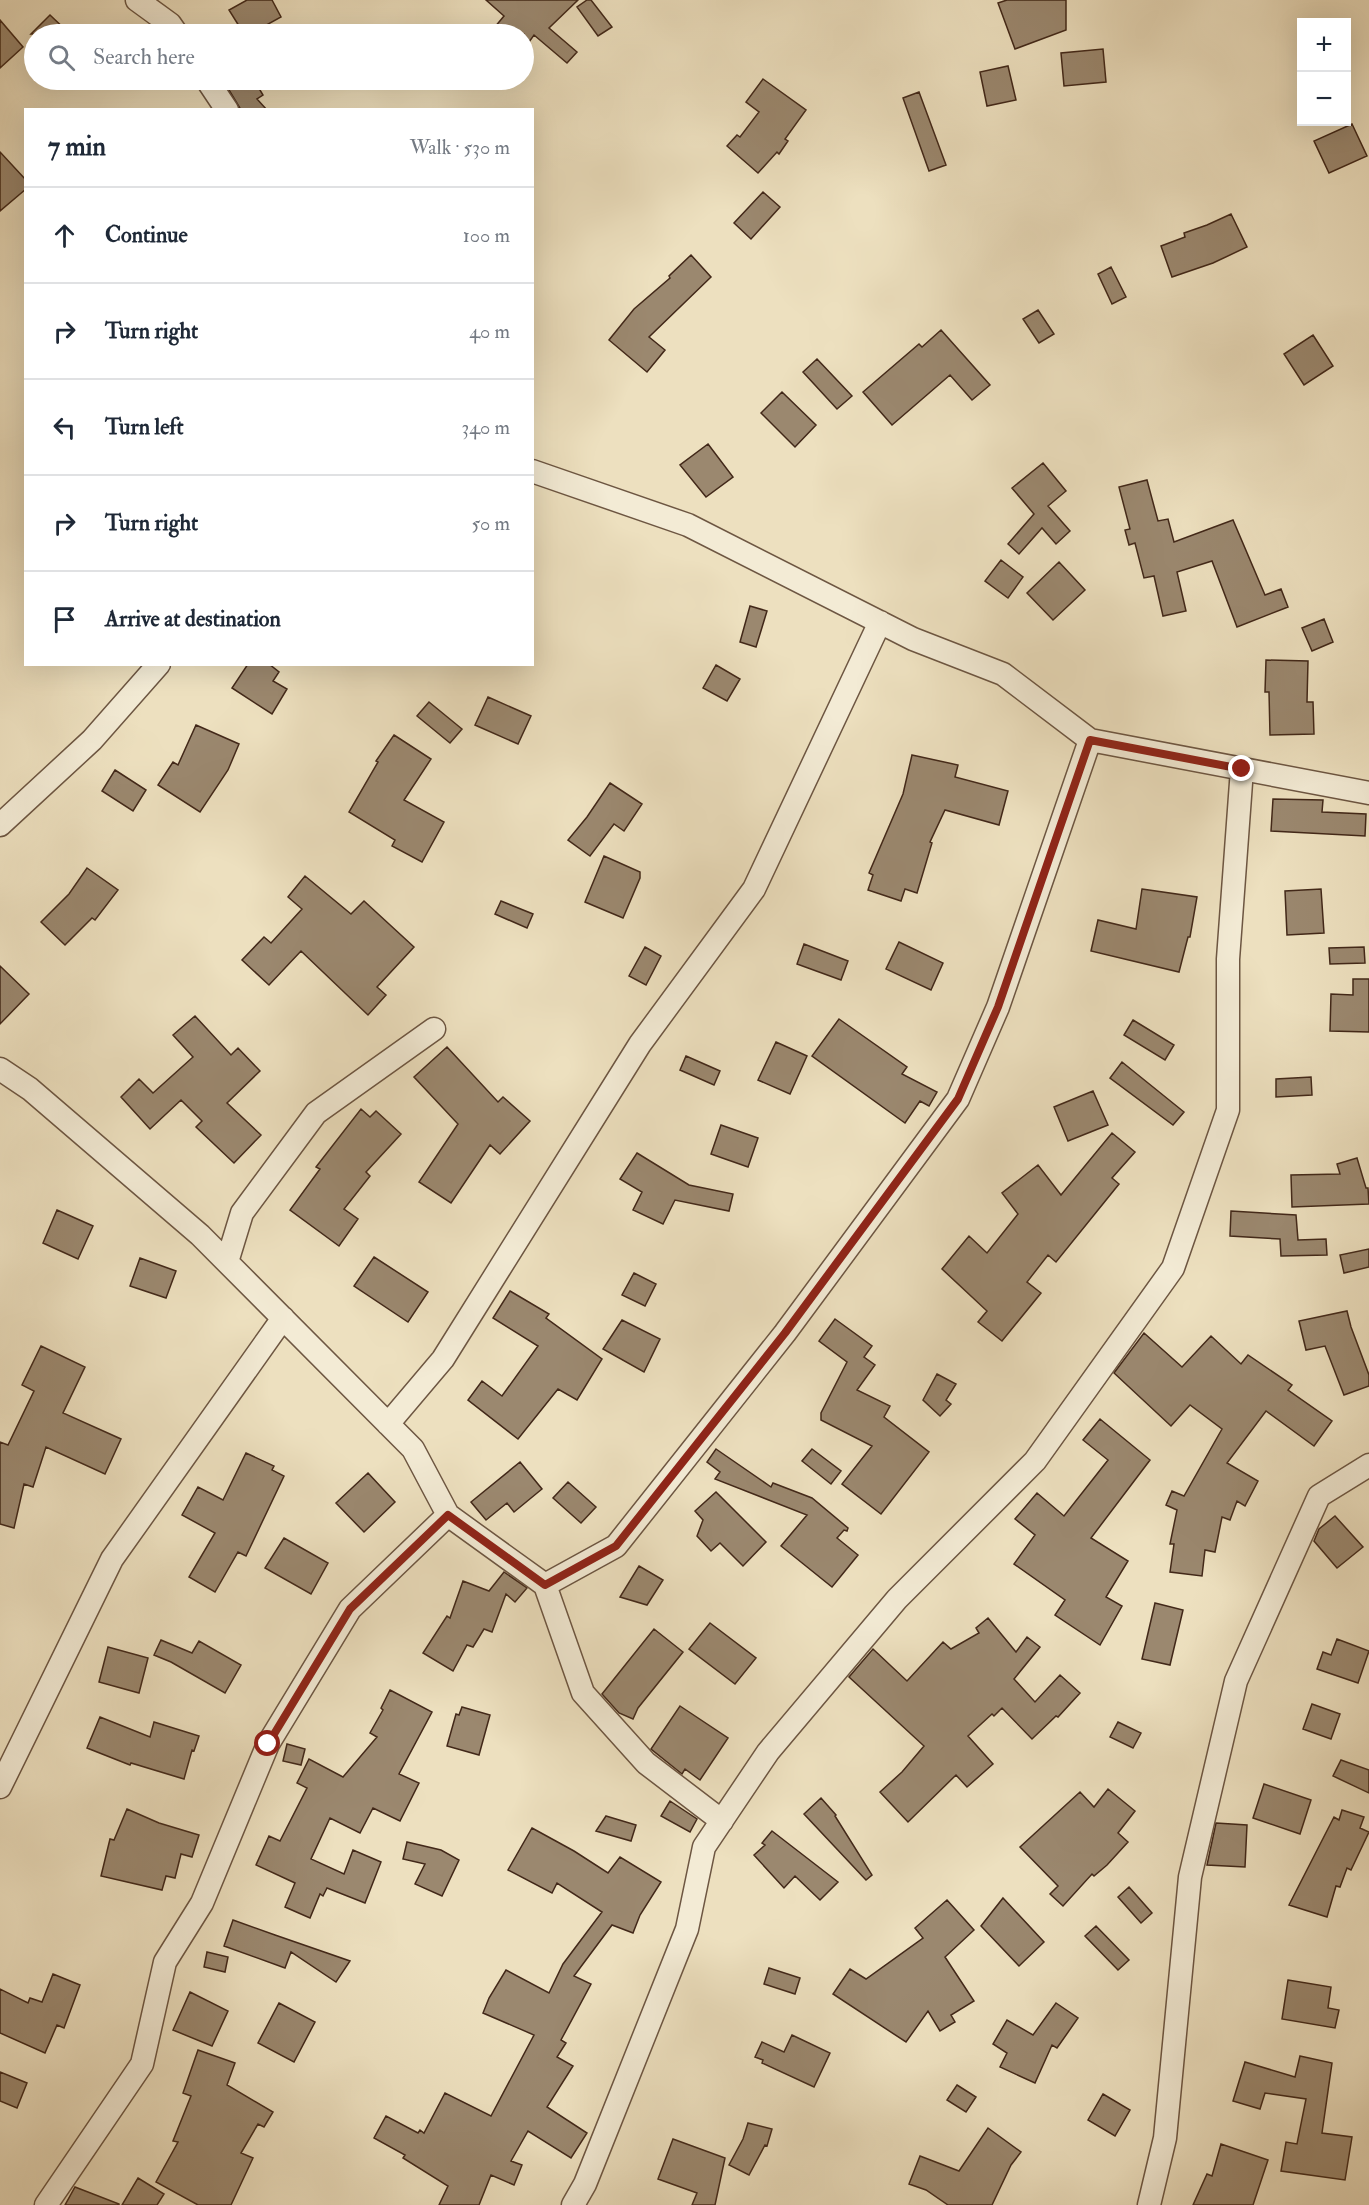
<!DOCTYPE html>
<meta charset="utf-8">
<style>
:root{--surface:#fff;--page:#f6f6f7;--text:#1f2937;--muted:#747a83;--line:#e0e1e3}
body{margin:0;font-family:"IM FELL Double Pica",serif;background:var(--page);color:var(--text)}
.controls{position:absolute;right:18px;top:18px;display:grid;overflow:hidden;border-radius:0px;box-shadow:0 6px 24px #0002}
.controls button{width:54px;height:54px;display:grid;place-items:center;padding:0;border:0;border-bottom:2px solid var(--line);background:var(--surface);color:var(--text);font:30px sans-serif}
.stop{position:absolute;width:18px;height:18px;margin:-14px;border:4px solid #8f2418;border-radius:50%;background:#fff}
.stop.end{background:#8f2418;border-color:#fff;box-shadow:0 2px 6px #0008}
.list{margin:0;padding:0;list-style:none}
h2{display:flex;justify-content:space-between;align-items:center;height:78px;margin:0;padding:0 24px;font-size:26px}
h2 small{font-size:20px;font-weight:400;color:var(--muted)}
.list li{display:grid;grid-template-columns:39px 1fr auto;gap:18px;align-items:center;box-sizing:border-box;height:96px;padding:0 24px;border-top:2px solid var(--line)}
.list b{display:block;font-size:22px;white-space:nowrap}
.list em{font-size:20px;font-style:normal;color:var(--muted)}
.icon{flex:none;width:33px;height:33px;fill:none;stroke:currentColor;stroke-width:2;stroke-linecap:round;stroke-linejoin:round}
.map{position:relative;flex:none;width:1369px;height:2205px;overflow:hidden}
.search{position:absolute;background:var(--surface);box-shadow:0 6px 24px #0002;left:24px;top:24px;width:510px;height:66px;display:flex;align-items:center;gap:15px;box-sizing:border-box;padding:0 21px;border-radius:33px;color:var(--muted);font-size:22px}
.panel{position:absolute;background:var(--surface);box-shadow:0 6px 24px #0002;left:24px;top:108px;width:510px;height:558px;border-radius:0px}
.map>svg:first-child{display:block}
.building{fill:#9b886f;stroke:#422819;stroke-width:1.5}
.lines{fill:none;stroke-linecap:round;stroke-linejoin:round}
.minor-casing{stroke:#6d5642;stroke-width:25}
.minor{stroke:#f3ebd5;stroke-width:22}
.route{stroke:#8f2418;stroke-width:8}
</style>
<div class="map">
<svg width="1369" height="2205" viewBox="0 0 1369 2205">
<rect width="100%" height="100%" fill="#ede0bf"/>
<filter id="stains"><feTurbulence type="fractalNoise" baseFrequency=".00333" numOctaves="4"/><feColorMatrix values="0 0 0 0 .2 0 0 0 0 .09 0 0 0 0 .02 0 0 0 .5 -.17"/></filter>
<radialGradient id="worn" r=".72"><stop offset=".6" stop-color="#630" stop-opacity="0"/><stop offset="1" stop-color="#630" stop-opacity=".3"/></radialGradient>
<path class="building" d="M247,0H272L281,17L250,34H244L229,10Z
M486,0H578L549,28L577,52L567,63L534,35L524,49V34H489L504,16Z
M587,0H591L612,27L598,36L577,7Z
M1007,0H1066V30L1015,49L998,3Z
M50,15L70,34H31Z
M0,20L23,47L0,68Z
M1103,49L1106,82L1064,86L1061,53Z
M1008,66L1016,100L987,106L980,72Z
M763,79L806,110L785,139L788,141L779,154L777,152L758,173L727,146L737,135L740,137L759,112L746,102Z
M223,80H254L263,95L257,99L267,110H241Z
M919,92L946,165L929,171L903,98Z
M1352,124L1367,156L1329,173L1314,141Z
M0,152L26,180V189L0,211Z
M763,192L780,207L751,239L734,223Z
M1231,214L1247,247L1213,263L1172,277L1161,246L1185,237L1184,233L1207,225Z
M691,255L711,277L649,337L665,350L647,372L609,340L634,309L670,278L669,276Z
M1111,267L1126,297L1112,304L1098,274Z
M1038,310L1054,334L1039,343L1023,319Z
M941,330L990,385L972,400L950,375L892,425L863,392L919,344L922,347Z
M1313,335L1333,366L1304,385L1284,354Z
M817,359L852,396L837,409L803,372Z
M782,392L816,425L795,447L761,413Z
M708,444L733,477L706,497L680,465Z
M1043,463L1066,491L1048,506L1070,531L1056,544L1042,528L1019,554L1008,544L1034,514L1012,488Z
M1147,480L1158,521L1168,519L1174,542L1233,520L1265,595L1281,589L1288,607L1237,627L1212,561L1177,572L1186,611L1163,616L1154,576L1144,578L1135,543L1129,545L1125,530L1130,529L1119,487Z
M1001,560L1023,577L1008,598L985,581Z
M1059,562L1085,590L1053,620L1027,593Z
M750,606L767,611L756,647L740,642Z
M1324,619L1333,642L1312,651L1302,628Z
M1266,660L1308,661L1307,702H1313L1314,734L1270,735L1269,692H1265Z
M248,664H269L279,672L273,681L287,689L272,714L232,688Z
M716,665L740,679L727,701L703,688Z
M488,697L531,716L518,744L475,725Z
M429,702L462,729L450,743L417,716Z
M196,725L239,744L228,770L200,812L158,785L173,762L178,765Z
M394,735L431,759L404,800L444,822L422,862L392,846L395,840L349,812L378,762L376,761Z
M912,755L958,765L955,777L1008,791L999,825L945,810L930,842L932,843L917,893L905,889L901,901L868,890L873,875L869,873L903,794Z
M115,770L146,790L133,811L102,791Z
M610,783L642,804L624,831L614,824L590,856L568,840L587,817Z
M1273,799L1323,800L1322,812L1366,814L1365,836L1271,831Z
M604,856L640,872V878L623,918L585,902Z
M87,868L118,890L95,920L92,918L65,945L41,922L69,894Z
M305,876L351,914L364,901L414,947L377,987L386,995L368,1015L301,951L269,985L242,960L264,937L271,943L302,909L288,897Z
M1142,889L1197,897L1190,937H1188L1179,972L1091,951L1098,920L1136,929Z
M1321,889L1324,933L1287,935L1285,891Z
M501,901L533,914L527,928L495,914Z
M899,942L943,963L931,990L886,969Z
M804,944L848,961L841,980L797,964Z
M645,947L661,956L646,985L629,976Z
M1364,947L1365,963L1330,964L1329,948Z
M0,966L29,994L0,1024Z
M1353,979H1369V1032L1330,1031L1331,994L1353,995Z
M195,1016L231,1055L238,1048L260,1071L227,1103L261,1135L234,1163L196,1127L202,1121L181,1100L150,1129L121,1097L139,1079L153,1093L193,1057L173,1035Z
M839,1019L907,1067L902,1074L937,1092L929,1106L920,1101L905,1123L812,1056Z
M1133,1020L1174,1045L1165,1060L1124,1035Z
M776,1042L807,1056L790,1094L758,1080Z
M447,1047L498,1102L503,1097L530,1121L500,1154L490,1145L451,1203L419,1182L458,1124L414,1077Z
M686,1056L720,1071L714,1085L680,1070Z
M1122,1062L1184,1112L1173,1125L1110,1078Z
M1311,1077L1312,1095L1276,1097V1079Z
M1093,1091L1108,1125L1068,1141L1054,1107Z
M361,1109L370,1117L376,1111L401,1134L366,1172L370,1176L344,1209L358,1219L339,1246L290,1210L320,1169L316,1167Z
M721,1125L758,1138L748,1167L711,1154Z
M1112,1133L1135,1152L1112,1178L1119,1184L1056,1262L1048,1255L1027,1282L1041,1293L1002,1341L978,1322L987,1311L942,1269L969,1236L987,1253L1018,1214L1002,1193L1038,1165L1061,1195Z
M637,1153L689,1185L733,1194L729,1211L675,1200L663,1224L633,1210L642,1192L620,1179Z
M1357,1158L1366,1188H1368L1369,1204L1292,1207L1291,1175L1340,1174L1337,1164Z
M57,1210L93,1226L78,1259L43,1243Z
M1231,1211L1296,1215L1298,1240L1326,1239L1327,1255L1281,1256L1280,1239L1230,1236Z
M1369,1249V1267L1344,1273L1340,1255Z
M374,1257L428,1292L408,1322L354,1286Z
M140,1258L176,1271L166,1298L130,1286Z
M634,1273L656,1284L645,1306L622,1295Z
M510,1291L549,1314L546,1318L602,1359L577,1400L558,1389L518,1439L468,1400L482,1381L502,1396L538,1346L493,1318Z
M1347,1311L1351,1327L1369,1375V1386L1344,1395L1325,1346L1306,1350L1299,1321Z
M835,1319L872,1346L864,1357L875,1365L857,1390L890,1406L884,1417L929,1452L881,1514L842,1484L872,1446L821,1420V1413L847,1362L819,1341Z
M622,1320L660,1339L644,1372L603,1349Z
M1144,1333L1182,1367L1211,1336L1241,1364L1248,1355L1292,1385L1288,1390L1332,1421L1314,1446L1266,1411L1227,1463L1258,1481L1245,1506L1237,1501L1230,1520L1222,1517L1215,1552L1205,1550L1202,1576L1170,1572L1174,1544H1170L1177,1510L1166,1505L1172,1491L1184,1496L1222,1429L1190,1405L1171,1426L1114,1373Z
M41,1346L85,1367L63,1413L121,1439L105,1474L46,1447L33,1487L24,1484L14,1528L0,1524V1442L8,1445L34,1391L22,1385Z
M937,1374L956,1384L946,1400L951,1404L940,1416L923,1400Z
M1100,1419L1150,1460L1091,1538L1128,1561L1106,1597L1122,1606L1100,1645L1055,1615L1065,1600L1014,1564L1035,1535L1015,1519L1037,1493L1064,1516L1108,1460L1083,1440Z
M716,1449L771,1487L773,1483L812,1498L848,1528L847,1531L844,1530L837,1538L858,1555L832,1587L781,1546L807,1515L715,1479L720,1472L707,1462Z
M812,1449L841,1471L831,1484L802,1461Z
M246,1453L274,1466L272,1470L284,1476L246,1556L238,1552L215,1592L189,1577L215,1533L182,1515L198,1487L223,1500Z
M520,1462L542,1489L514,1512L507,1503L486,1520L471,1502Z
M368,1473L395,1502L364,1532L336,1503Z
M568,1482L596,1507L581,1523L553,1498Z
M716,1492L766,1542L743,1566L720,1543L711,1551L697,1536L703,1520L695,1511Z
M1335,1516L1363,1547L1337,1568L1314,1541L1319,1529Z
M284,1538L328,1563L311,1594L265,1568Z
M639,1566L663,1580L647,1605L620,1597Z
M504,1572L527,1588L515,1602L506,1594L492,1632L484,1629L473,1647L467,1645L453,1671L423,1653L447,1616L450,1618L463,1581L489,1591Z
M1155,1603L1183,1610L1170,1665L1142,1659Z
M988,1618L1016,1652L1027,1637L1040,1647L1014,1679L1035,1702L1060,1675L1080,1693L1058,1717L1056,1716L1032,1739L1002,1708L994,1716L992,1714L968,1736L993,1764L967,1787L956,1775L908,1822L880,1792L902,1772L924,1746L849,1677L873,1649L907,1681L943,1642L951,1649L979,1633L976,1628Z
M710,1623L756,1658L735,1684L689,1649Z
M654,1629L683,1652L638,1708L633,1719L619,1713L602,1694Z
M1337,1639L1369,1651L1358,1683L1317,1669L1323,1652L1331,1655Z
M161,1640L192,1653L199,1641L241,1665L225,1693L171,1662L154,1655Z
M108,1647L148,1658L139,1693L99,1682Z
M390,1690L432,1712L399,1774L419,1783L400,1821L373,1808L360,1833L330,1818L311,1859L344,1874L353,1850L381,1862L365,1903L327,1888L323,1896L320,1894L310,1918L285,1907L295,1883L256,1865L269,1836L280,1841L307,1788L297,1783L309,1759L343,1777L377,1737L370,1733L383,1710L381,1708Z
M1312,1704L1340,1714L1331,1739L1303,1729Z
M680,1706L728,1738L700,1780L685,1769L682,1774L651,1749Z
M462,1707L490,1715L479,1755L447,1746L456,1714L459,1715Z
M100,1717L150,1737L154,1722L199,1736L194,1751L192,1750L184,1779L131,1763L130,1765L87,1748Z
M1118,1722L1141,1733L1133,1748L1110,1737Z
M287,1744L305,1749L301,1765L283,1761Z
M1341,1760L1369,1770V1793L1333,1776Z
M1264,1784L1311,1800L1300,1834L1253,1818Z
M1108,1789L1135,1811L1118,1833L1128,1842L1107,1865L1094,1876L1092,1874L1063,1906L1050,1894L1058,1886L1020,1847L1080,1792L1094,1807Z
M821,1798L836,1815L835,1816L872,1875L866,1880L804,1814Z
M670,1801L697,1819L690,1832L661,1816Z
M127,1809L159,1823L199,1835L192,1857L181,1854L175,1878L166,1876L162,1890L101,1876L110,1839L114,1840Z
M1342,1810L1364,1817L1360,1828L1369,1832L1351,1870L1347,1868L1340,1887L1336,1886L1327,1917L1289,1905L1334,1817L1339,1820Z
M606,1816L636,1825L631,1841L596,1831Z
M1216,1823L1247,1825L1245,1867L1207,1865Z
M532,1828L574,1851L608,1873L620,1857L661,1882L640,1915L633,1933L612,1925L574,1976L591,1984L561,2040L566,2043L557,2057L573,2066L547,2107L587,2133L571,2158L528,2131L511,2161L522,2165L514,2185L491,2175L479,2205H439L448,2186L403,2158L405,2155L374,2138L386,2116L418,2133L420,2130L424,2133L445,2093L491,2116L534,2035L483,2013L489,1998L506,1970L549,1993L563,1964L602,1912L557,1883L552,1893L508,1870Z
M772,1831L838,1882L820,1900L795,1876L784,1888L754,1855L765,1845L762,1843Z
M407,1842L441,1850L459,1860L442,1896L415,1884L425,1864L403,1859Z
M1129,1887L1152,1913L1141,1923L1118,1897Z
M1003,1898L1044,1942L1019,1966L981,1926Z
M947,1900L974,1930L945,1957L974,2001L951,2015L955,2022L940,2031L928,2011L906,2042L833,1994L850,1969L866,1979L923,1938L915,1928Z
M233,1920L275,1935L350,1961L336,1982L291,1952L285,1968L224,1946Z
M1096,1926L1129,1960L1118,1970L1085,1936Z
M207,1952L228,1957L225,1972L204,1967Z
M769,1968L800,1978L795,1994L764,1984Z
M53,1974L80,1985L64,2028L57,2025L45,2053L0,2033V1989L28,2003L30,1998L42,2002Z
M1288,1980L1331,1987L1328,2008L1339,2010L1335,2028L1282,2019Z
M190,1992L228,2011L212,2046L173,2030Z
M279,2003L315,2022L294,2062L258,2043Z
M1056,2003L1078,2018L1057,2048L1052,2045L1035,2083L1000,2067L1007,2053L993,2044L1007,2020L1033,2035Z
M792,2035L830,2053L814,2087L762,2063L763,2060L755,2057L762,2042L784,2052Z
M198,2050L235,2063L227,2085L273,2112L264,2127L258,2124L241,2153L253,2158L231,2205H198L156,2182L178,2142L173,2141L191,2096L183,2093Z
M1300,2056L1332,2063L1322,2133L1352,2137L1345,2180L1281,2171L1286,2142L1297,2144L1306,2099L1265,2093L1260,2109L1233,2101L1245,2062L1295,2077Z
M0,2072L27,2083L17,2108L0,2101Z
M957,2085L976,2097L966,2112L947,2100Z
M1103,2094L1130,2110L1115,2136L1088,2120Z
M748,2123L772,2129L767,2146L765,2145L749,2175L729,2165L743,2139Z
M988,2128L1021,2152L1011,2165L992,2205H948L926,2190L909,2184L920,2156L959,2171Z
M673,2139L725,2158L715,2205H692L697,2193L658,2179Z
M1221,2144L1268,2160L1253,2205H1193L1207,2174L1212,2176Z
M138,2178L164,2194L157,2205H122Z
M75,2187L119,2204V2205H65Z"/>
<g class="lines">
<defs>
<path id="minor" d="M137,0L170,24L177,34
M207,80L227,110
M532,471L688,525L913,639L1003,674L1090,740L1369,793
M0,825L92,740L159,664
M0,1069L30,1089L200,1235L413,1449L448,1515L545,1585L583,1693L646,1763L722,1821
M227,1262L242,1213L316,1113L434,1029
M388,1424L443,1359L640,1044L754,889L880,622
M545,1585L616,1546L785,1333L958,1099L998,1007L1090,740
M0,1787L112,1559L283,1318
M46,2205L142,2064L165,1962L202,1903L268,1744L350,1609L448,1515
M573,2205L585,2184L687,1929L704,1847L768,1752L897,1599L1035,1461L1173,1268L1228,1110V959L1242,769
M1149,2205L1165,2138L1190,1877L1236,1681L1319,1496L1369,1465"/>
</defs>
<use href="#minor" class="minor-casing"/>
<use href="#minor" class="minor"/>
</g>
<g class="lines">
<path class="route" d="M268,1744L350,1609L448,1515L545,1585L616,1546L785,1333L958,1099L998,1007L1090,740L1242,769"/>
</g>
<rect width="100%" height="100%" filter="url(#stains)"/>
<rect width="100%" height="100%" fill="url(#worn)"/>
</svg>
<div class="controls">
<button>+</button>
<button>−</button>
</div>
<div class="stop" style="left:268px;top:1744px"></div>
<div class="stop end" style="left:1242px;top:769px"></div>
<div class="search"><svg class="icon" aria-label="search" viewBox="0 0 24 24"><circle cx="10" cy="10" r="6"/><path d="M15 15l6 6"/></svg>Search here</div>
<section class="panel">
<h2>7 min<small>Walk · 530 m</small></h2>
<ul class="list">
<li><svg class="icon" aria-label="ahead" viewBox="0 0 24 24"><path d="M12 20V5M6 11l6-6 6 6"/></svg><div><b>Continue</b></div><em>100 m</em></li>
<li><svg class="icon" aria-label="right" viewBox="0 0 24 24"><path d="M7 20v-9h11M14 6l5 5-5 5"/></svg><div><b>Turn right</b></div><em>40 m</em></li>
<li><svg class="icon" aria-label="left" viewBox="0 0 24 24"><path d="M17 20v-9H6M10 6l-5 5 5 5"/></svg><div><b>Turn left</b></div><em>340 m</em></li>
<li><svg class="icon" aria-label="right" viewBox="0 0 24 24"><path d="M7 20v-9h11M14 6l5 5-5 5"/></svg><div><b>Turn right</b></div><em>50 m</em></li>
<li><svg class="icon" aria-label="arrive" viewBox="0 0 24 24"><path d="M6 21V4h12l-3 4 3 4H6"/></svg><div><b>Arrive at destination</b></div></li>
</ul>
</section>
</div>
